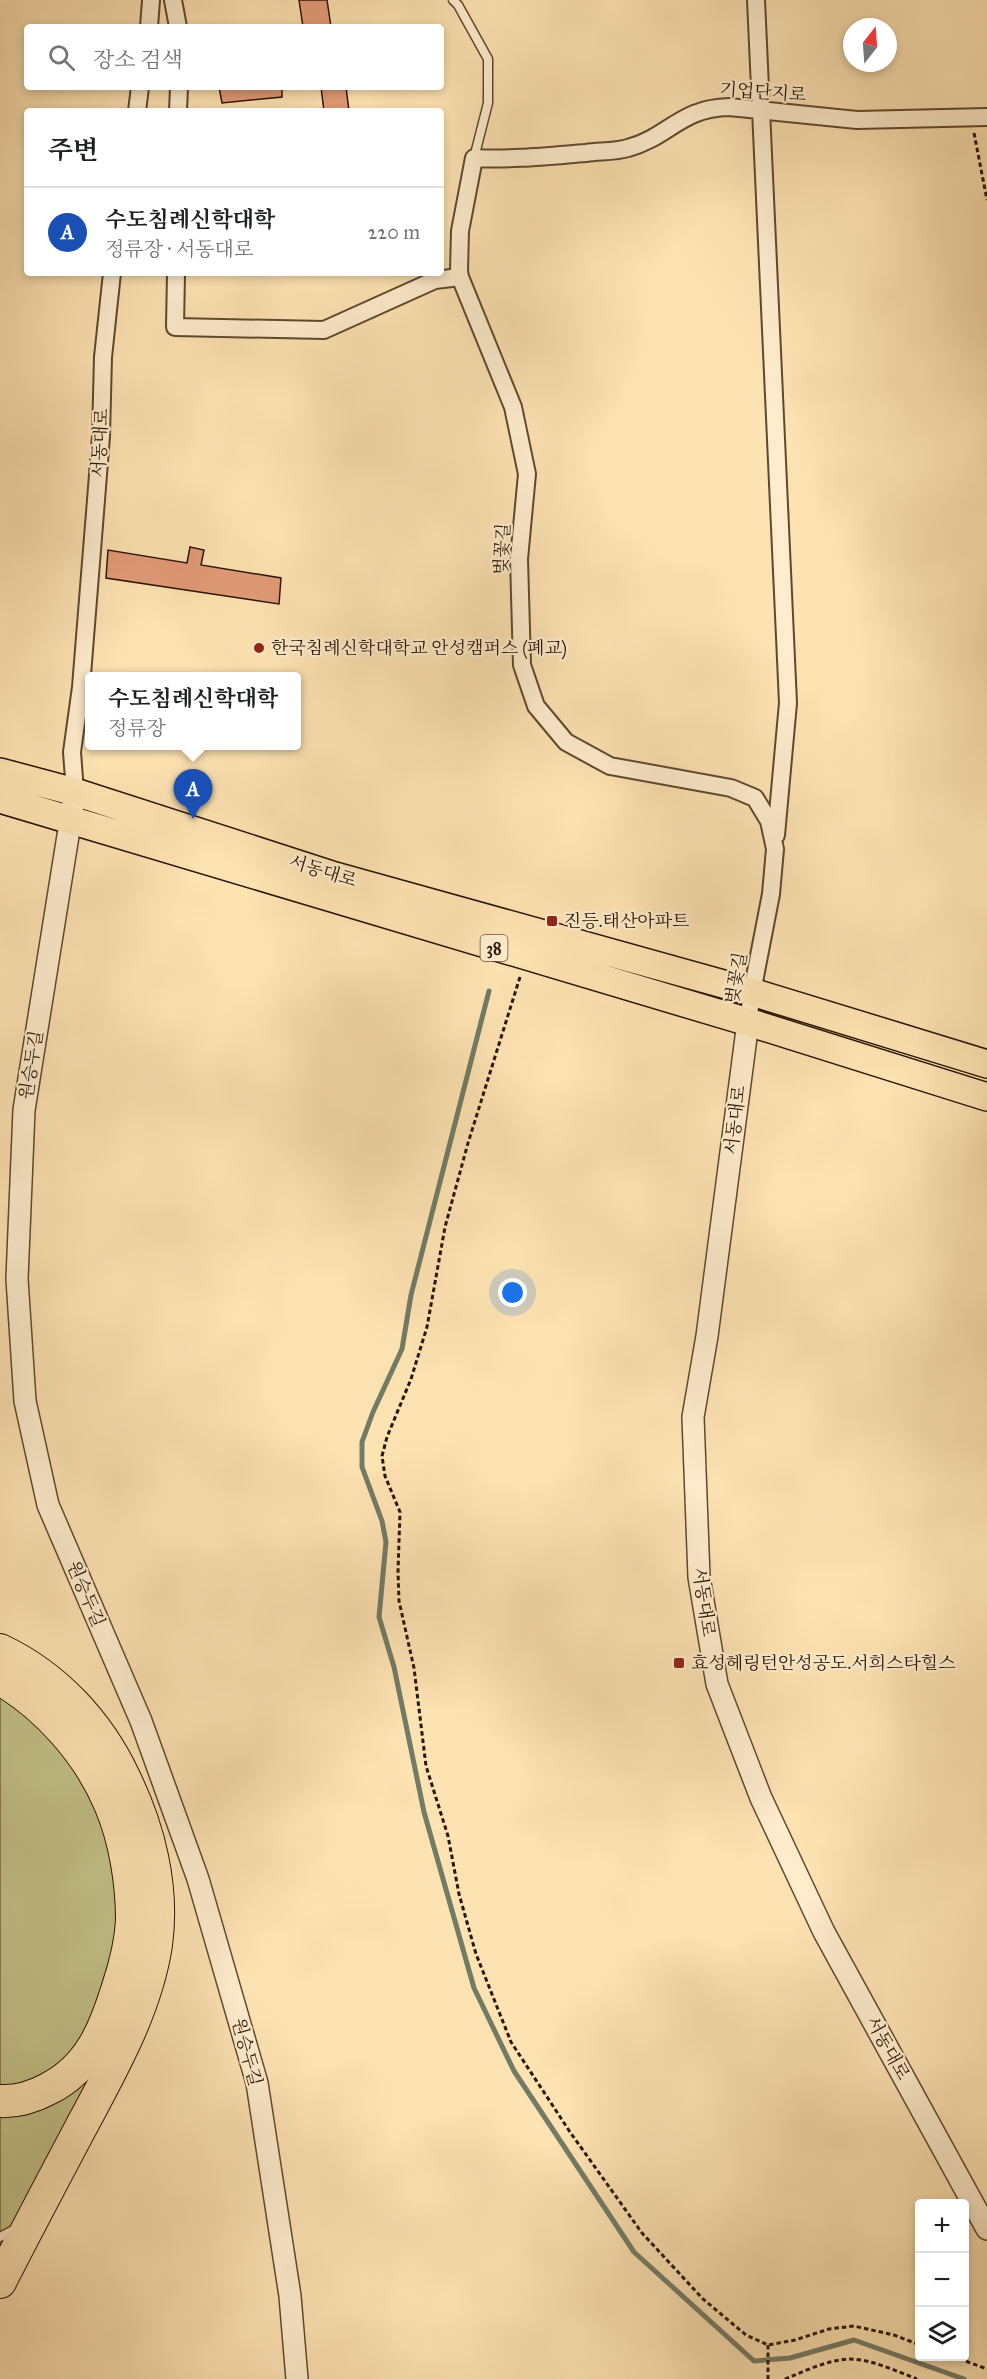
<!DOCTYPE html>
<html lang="ko">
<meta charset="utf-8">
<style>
:root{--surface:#fff;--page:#f2f2f2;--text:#202124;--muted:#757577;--line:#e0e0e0;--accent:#db2777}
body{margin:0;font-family:"IM FELL Great Primer","Noto Serif KR",serif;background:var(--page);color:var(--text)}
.controls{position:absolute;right:18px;bottom:18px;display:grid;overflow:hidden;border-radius:6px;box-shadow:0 3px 9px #0003}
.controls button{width:54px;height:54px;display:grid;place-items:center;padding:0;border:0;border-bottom:2px solid var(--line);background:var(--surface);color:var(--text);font:30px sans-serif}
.compass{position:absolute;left:843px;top:18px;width:54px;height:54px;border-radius:50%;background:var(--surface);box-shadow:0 3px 9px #0003;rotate:17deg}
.you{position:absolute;left:513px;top:1293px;width:21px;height:21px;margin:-15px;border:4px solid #fff;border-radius:50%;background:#1a73e8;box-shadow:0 0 0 9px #1a73e833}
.badge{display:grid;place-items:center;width:39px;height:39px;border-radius:50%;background:var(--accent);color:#fff;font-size:20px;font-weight:700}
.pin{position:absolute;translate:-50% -50px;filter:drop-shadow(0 2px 3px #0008)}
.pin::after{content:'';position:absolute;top:32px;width:21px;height:18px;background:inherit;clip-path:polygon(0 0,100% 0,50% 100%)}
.popup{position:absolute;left:85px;top:672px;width:216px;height:78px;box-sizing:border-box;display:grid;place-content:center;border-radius:6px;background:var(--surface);filter:drop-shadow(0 2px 4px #0005);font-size:20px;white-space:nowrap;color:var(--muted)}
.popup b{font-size:22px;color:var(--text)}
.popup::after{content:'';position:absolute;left:50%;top:100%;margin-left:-12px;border:12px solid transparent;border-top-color:var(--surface)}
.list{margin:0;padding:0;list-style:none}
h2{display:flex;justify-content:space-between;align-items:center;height:78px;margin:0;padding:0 24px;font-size:26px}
h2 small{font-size:20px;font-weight:400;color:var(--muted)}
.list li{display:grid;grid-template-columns:39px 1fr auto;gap:18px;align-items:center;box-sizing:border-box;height:90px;padding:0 24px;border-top:2px solid var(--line)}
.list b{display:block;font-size:22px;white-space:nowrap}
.list p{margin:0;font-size:20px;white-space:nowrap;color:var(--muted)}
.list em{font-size:20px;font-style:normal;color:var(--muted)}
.icon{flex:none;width:33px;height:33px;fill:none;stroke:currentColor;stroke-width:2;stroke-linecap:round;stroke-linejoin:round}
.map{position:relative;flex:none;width:987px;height:2379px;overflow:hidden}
.search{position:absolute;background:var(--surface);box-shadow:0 3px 9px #0003;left:24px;top:24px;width:420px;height:66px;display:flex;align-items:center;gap:15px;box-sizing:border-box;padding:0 21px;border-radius:6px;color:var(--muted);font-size:22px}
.panel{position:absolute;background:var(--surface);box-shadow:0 3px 9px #0003;left:24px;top:108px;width:420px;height:168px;border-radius:6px}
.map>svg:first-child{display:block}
.green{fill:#c3c289;stroke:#776b46;stroke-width:1.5}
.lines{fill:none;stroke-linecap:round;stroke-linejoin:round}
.stream{stroke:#727b65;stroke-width:5}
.building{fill:#e29b78;stroke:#2b1403;stroke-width:1.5}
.service-casing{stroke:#60482f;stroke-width:11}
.minor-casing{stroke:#60482f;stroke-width:20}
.tertiary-casing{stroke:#60482f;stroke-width:24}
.primary-casing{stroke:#2b1403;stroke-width:30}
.motorway-casing{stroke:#2b1403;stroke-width:34}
.path{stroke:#2b1403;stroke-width:3;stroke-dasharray:4.5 3;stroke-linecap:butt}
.service{stroke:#feeccd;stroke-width:8}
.minor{stroke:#feeccd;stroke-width:16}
.tertiary{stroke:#feeccd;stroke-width:21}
.primary{stroke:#fde2b2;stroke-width:27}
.motorway{stroke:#fde2b2;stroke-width:32}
.poi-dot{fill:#8f2418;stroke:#feeccd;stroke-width:2}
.labels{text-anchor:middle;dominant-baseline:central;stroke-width:4.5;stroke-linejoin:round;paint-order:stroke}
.shield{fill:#feeccd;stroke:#6a5540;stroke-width:1.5}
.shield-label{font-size:16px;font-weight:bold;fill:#2b1403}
.street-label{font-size:18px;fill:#2b1403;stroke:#feeccd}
.poi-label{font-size:18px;fill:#2b1403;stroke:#feeccd;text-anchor:start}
</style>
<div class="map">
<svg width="987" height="2379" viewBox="0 0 987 2379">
<rect width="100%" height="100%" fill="#fde2b2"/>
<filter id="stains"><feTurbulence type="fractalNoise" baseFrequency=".00333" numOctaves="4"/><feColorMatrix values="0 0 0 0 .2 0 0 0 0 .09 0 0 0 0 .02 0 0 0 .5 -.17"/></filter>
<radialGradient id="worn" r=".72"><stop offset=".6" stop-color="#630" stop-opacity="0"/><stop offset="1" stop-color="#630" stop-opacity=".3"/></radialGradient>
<path class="green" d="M0,1692L52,1735L96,1799L120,1895L116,1966L93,2027L69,2061L40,2080L0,2090Z
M90,2074L95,2077L0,2246V2115Z"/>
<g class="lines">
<path class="stream" d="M489,991L411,1295L402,1349L373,1412L362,1442V1467L382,1521L386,1542L379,1617L394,1667L424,1812L474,1988L514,2071L634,2252L754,2361L790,2358L854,2340L964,2379"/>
</g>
<path class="building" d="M299,0H327L331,27H303Z
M219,87H282V97L222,103Z
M321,87H346L349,111H324Z
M190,547L204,550L201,565L281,578L279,604L106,578L108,550L187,563Z"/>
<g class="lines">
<defs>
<path id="service" d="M453,0L458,5L488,59V103L474,158
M0,2237L15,2229"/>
<path id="minor" d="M173,0L178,27
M756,0L788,703L776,835
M149,27L151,0
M137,111L140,87
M178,111L179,87
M176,273L175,327L324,330L435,280L460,277L513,407L527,474L519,559L522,665L536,706L566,742L610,766L731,788L755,798L769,821L775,849L771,894L752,992L748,1022
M460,277L459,271L460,231L474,158C512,160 548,156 586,153C599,151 615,152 628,148C669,137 680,108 729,107L857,120L987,117
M75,792L72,752L81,687L96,500L101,436L103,357L112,273"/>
<path id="tertiary" d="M75,792L24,1110L17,1279L25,1401L48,1505L141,1721L198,1879L257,2083L290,2296L297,2379
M748,1022L707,1336L693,1417L699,1577L717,1684L761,1798L824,1932L987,2229"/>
<path id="primary" d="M0,772L75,792L335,876L752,992L987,1064
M0,799L748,1022L987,1097"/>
<path id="motorway" d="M0,1650C55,1676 98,1722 124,1777C149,1828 164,1887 156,1945C146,2010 111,2071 80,2129C53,2180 26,2231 0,2282
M0,1679C47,1706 89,1754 110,1804C125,1839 132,1882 132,1920C131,1942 125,1966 118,1987C105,2029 90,2068 48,2089C33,2097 17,2102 0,2101"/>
</defs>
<use href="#service" class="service-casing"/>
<use href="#minor" class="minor-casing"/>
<use href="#tertiary" class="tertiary-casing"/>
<use href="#primary" class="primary-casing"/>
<use href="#motorway" class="motorway-casing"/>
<path class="path" d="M974,133L987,200
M520,977L468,1143L445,1227L427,1327L411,1379L387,1437L382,1456L385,1476L400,1512L398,1571L399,1601L414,1668L426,1766L448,1836L459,1894L476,1954L511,2042L570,2132L642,2233L703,2299L746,2335L768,2345L795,2340L829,2329L854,2326L894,2335L920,2345
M768,2345V2379
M952,2356L987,2369
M785,2379C805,2371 827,2360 849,2359C871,2359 896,2371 917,2379"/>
<use href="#service" class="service"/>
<use href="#minor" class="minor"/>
<use href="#tertiary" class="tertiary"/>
<use href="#primary" class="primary"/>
<use href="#motorway" class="motorway"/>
</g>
<g class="poi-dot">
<circle cx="259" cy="648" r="6"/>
<rect x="546" y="915" width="12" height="12" rx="3"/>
<rect x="673" y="1657" width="12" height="12" rx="3"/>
</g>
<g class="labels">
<rect class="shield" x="480.5" y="935" width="27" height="26" rx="4.5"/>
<g class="shield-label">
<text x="494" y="948">38</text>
</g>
<g class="street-label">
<text transform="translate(763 92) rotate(4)">기업단지로</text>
<text transform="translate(100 443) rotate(-87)">서동대로</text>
<text transform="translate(502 549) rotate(-87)">벚꽃길</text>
<text transform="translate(323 871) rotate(17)">서동대로</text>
<text transform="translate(736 978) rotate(-80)">벚꽃길</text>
<text transform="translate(31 1065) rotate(-81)">원승두길</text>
<text transform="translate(735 1120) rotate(-83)">서동대로</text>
<text transform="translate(86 1594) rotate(67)">원승두길</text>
<text transform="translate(704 1602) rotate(82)">서동대로</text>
<text transform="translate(888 2048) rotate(61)">서동대로</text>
<text transform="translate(247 2052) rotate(75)">원승두길</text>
</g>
<g class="poi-label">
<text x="271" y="648">한국침례신학대학교 안성캠퍼스 (폐교)</text>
<text x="564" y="921">진등.태산아파트</text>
<text x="691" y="1663">효성헤링턴안성공도.서희스타힐스</text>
</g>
</g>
<rect width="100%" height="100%" filter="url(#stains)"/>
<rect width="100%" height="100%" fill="url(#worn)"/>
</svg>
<div class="controls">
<button>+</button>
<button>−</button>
<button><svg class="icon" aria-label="layers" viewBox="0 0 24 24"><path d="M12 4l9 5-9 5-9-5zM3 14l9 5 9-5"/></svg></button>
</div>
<svg class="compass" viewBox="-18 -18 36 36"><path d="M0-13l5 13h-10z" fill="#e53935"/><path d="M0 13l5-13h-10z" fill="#757577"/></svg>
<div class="you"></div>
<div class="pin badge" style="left:193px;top:819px;background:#1a4fb4">A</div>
<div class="popup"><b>수도침례신학대학</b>정류장</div>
<div class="search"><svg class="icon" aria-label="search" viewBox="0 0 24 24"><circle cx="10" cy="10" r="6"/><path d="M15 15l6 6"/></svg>장소 검색</div>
<section class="panel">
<h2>주변<small></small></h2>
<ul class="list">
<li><span class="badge" style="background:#1a4fb4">A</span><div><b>수도침례신학대학</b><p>정류장 · 서동대로</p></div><em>220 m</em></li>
</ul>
</section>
</div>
